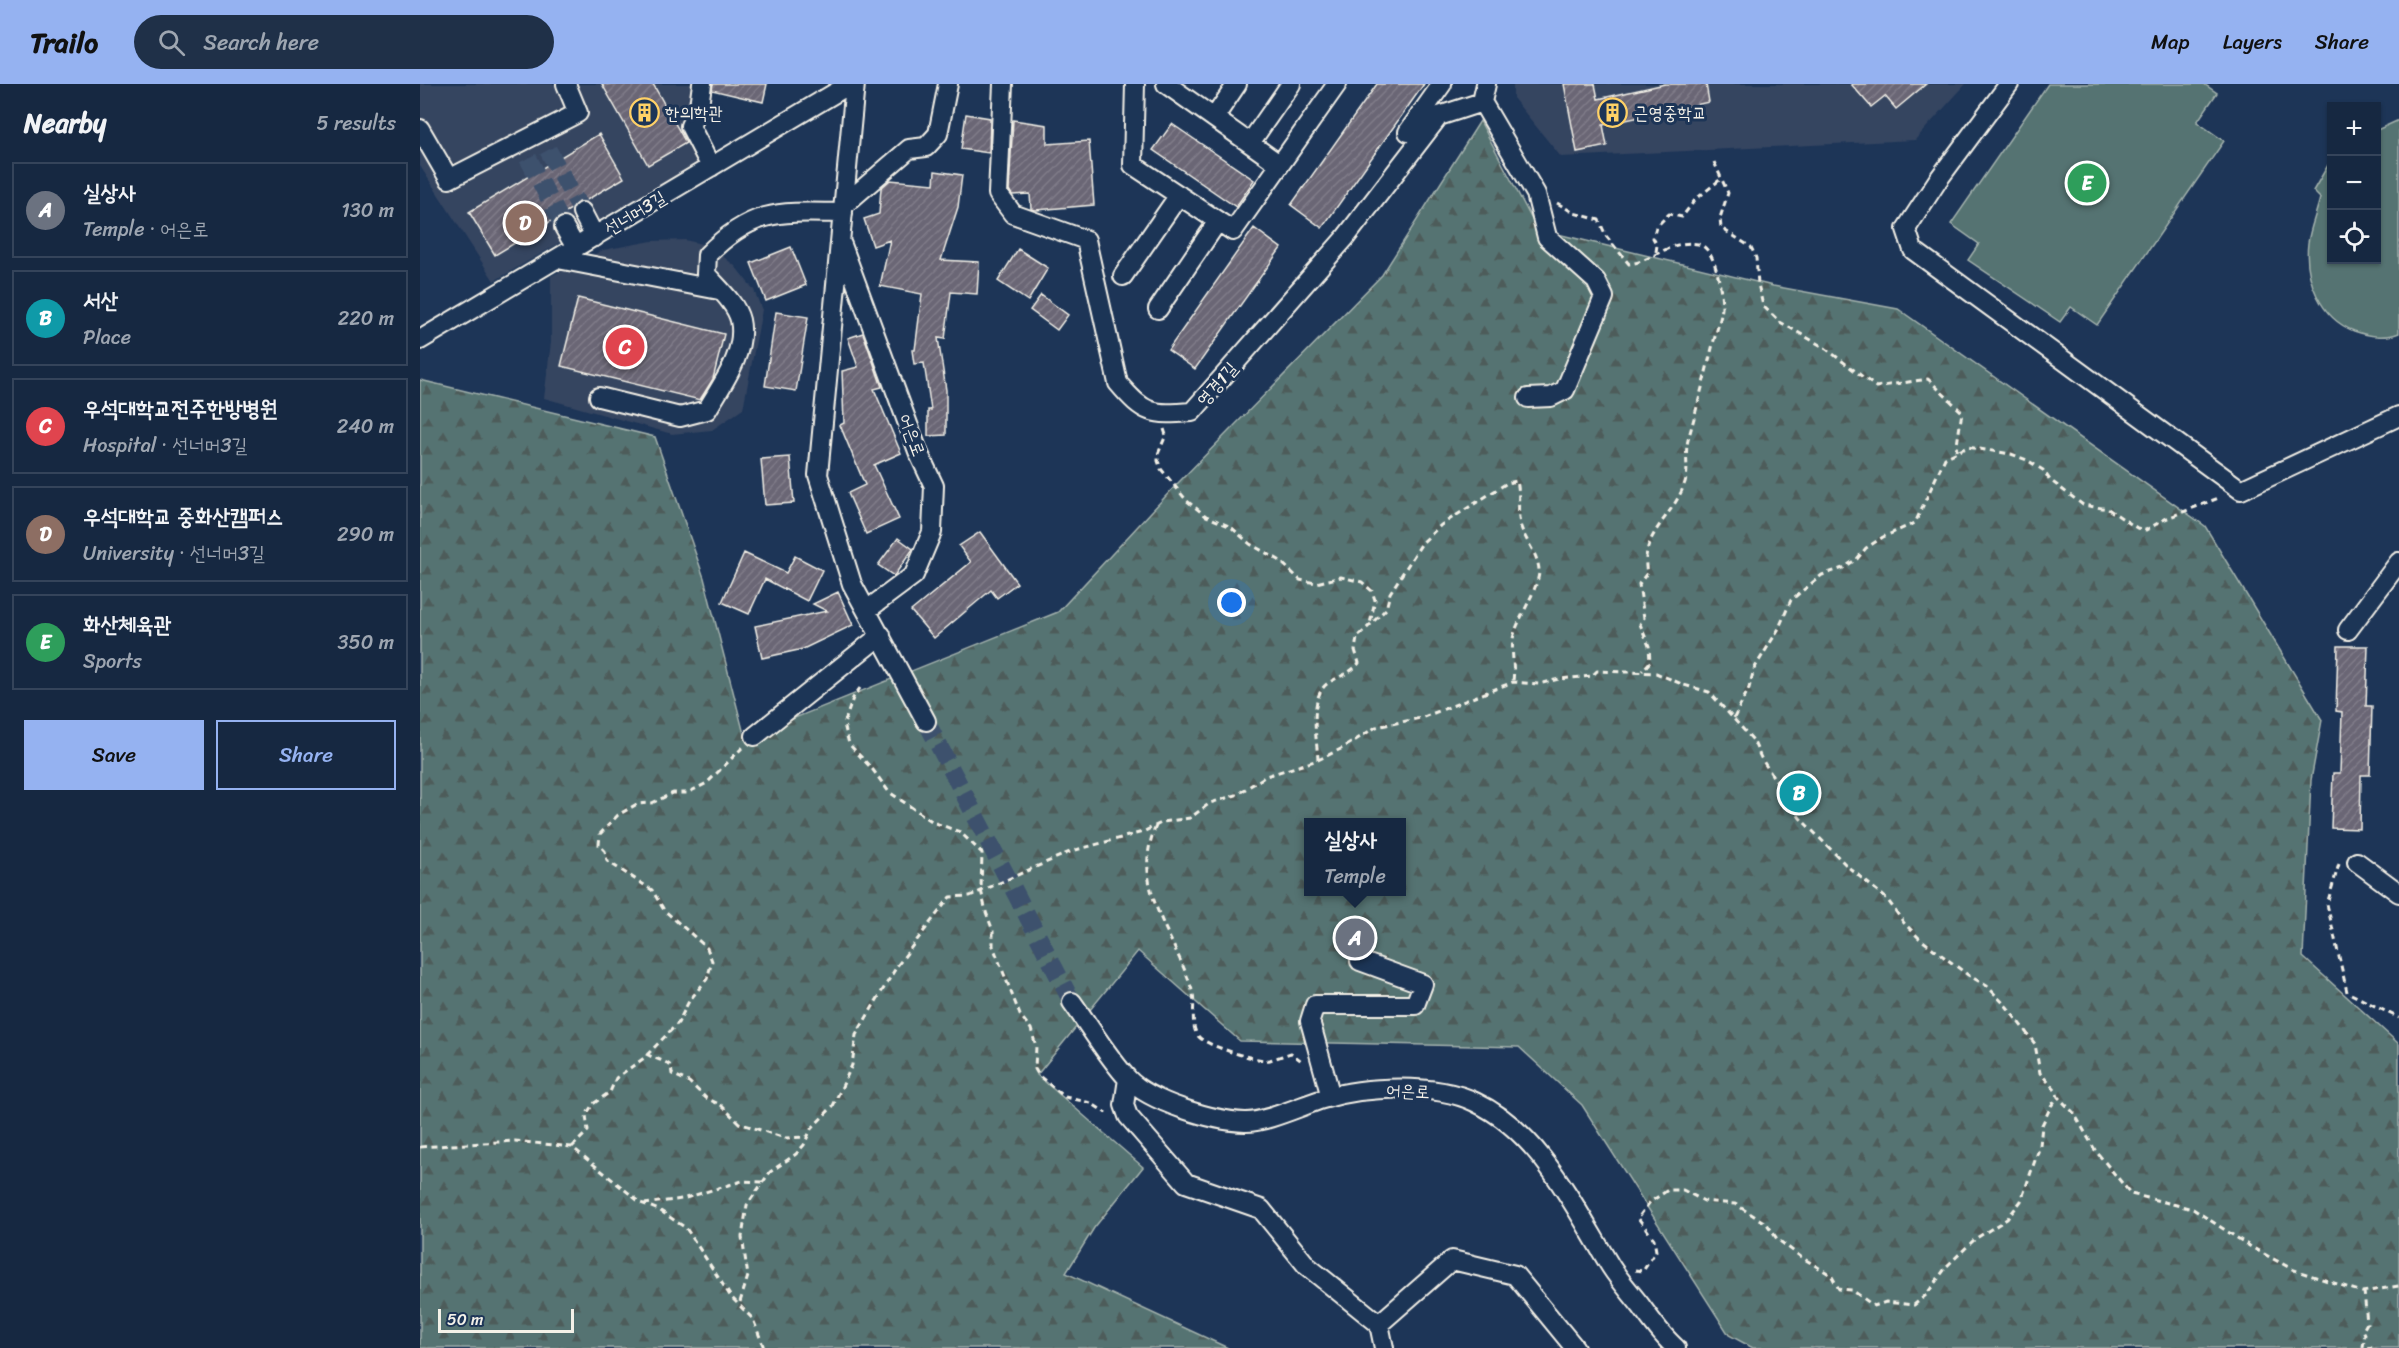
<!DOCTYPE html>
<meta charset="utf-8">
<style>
:root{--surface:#162841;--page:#1f3048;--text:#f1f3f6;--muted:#9ea6b1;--line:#35445a;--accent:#95b2f1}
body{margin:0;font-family:Sriracha,"Poor Story",sans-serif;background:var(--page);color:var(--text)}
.controls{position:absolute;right:18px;top:18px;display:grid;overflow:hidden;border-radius:0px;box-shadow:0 2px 4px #0004}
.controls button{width:54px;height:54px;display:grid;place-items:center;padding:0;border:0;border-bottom:2px solid var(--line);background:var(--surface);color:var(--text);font:30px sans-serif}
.scale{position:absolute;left:18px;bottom:15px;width:136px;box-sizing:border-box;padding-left:6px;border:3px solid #f4f1e8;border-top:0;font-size:16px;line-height:21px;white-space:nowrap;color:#f4f1e8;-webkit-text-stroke:4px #1d3557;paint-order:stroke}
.you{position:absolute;left:812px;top:519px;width:21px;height:21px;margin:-15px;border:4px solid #fff;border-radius:50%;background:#1a73e8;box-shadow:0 0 0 9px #1a73e833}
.badge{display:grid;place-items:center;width:39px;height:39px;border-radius:50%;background:var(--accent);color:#fff;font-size:20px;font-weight:700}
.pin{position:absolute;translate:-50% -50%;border:3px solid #fff;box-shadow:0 2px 6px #0006}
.popup{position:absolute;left:884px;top:734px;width:102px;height:78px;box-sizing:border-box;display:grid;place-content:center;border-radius:0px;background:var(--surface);filter:drop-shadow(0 2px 4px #0005);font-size:20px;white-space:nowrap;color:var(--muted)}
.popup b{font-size:22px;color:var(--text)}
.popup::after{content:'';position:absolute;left:50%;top:100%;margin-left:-12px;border:12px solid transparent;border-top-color:var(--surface)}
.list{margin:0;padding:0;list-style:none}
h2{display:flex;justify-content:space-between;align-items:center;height:78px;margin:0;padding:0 24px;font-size:26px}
h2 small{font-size:20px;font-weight:400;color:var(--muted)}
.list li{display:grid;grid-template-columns:39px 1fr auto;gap:18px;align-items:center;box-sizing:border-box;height:96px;margin:0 12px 12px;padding:0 12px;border:2px solid var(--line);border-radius:0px}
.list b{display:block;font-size:22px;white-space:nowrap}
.list p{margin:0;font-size:20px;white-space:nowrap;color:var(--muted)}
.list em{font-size:20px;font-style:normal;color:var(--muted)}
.actions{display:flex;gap:12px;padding:18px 24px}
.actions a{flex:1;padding:14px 0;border:2px solid var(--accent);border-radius:0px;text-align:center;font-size:21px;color:var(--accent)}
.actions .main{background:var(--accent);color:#111}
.icon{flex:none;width:33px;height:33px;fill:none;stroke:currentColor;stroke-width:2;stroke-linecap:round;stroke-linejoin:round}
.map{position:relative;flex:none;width:1979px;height:1264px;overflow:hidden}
header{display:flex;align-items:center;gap:36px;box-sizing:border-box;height:84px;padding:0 30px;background:var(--accent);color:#111}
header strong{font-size:28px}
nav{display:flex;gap:33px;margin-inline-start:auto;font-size:21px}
.search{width:420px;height:54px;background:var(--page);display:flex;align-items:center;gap:15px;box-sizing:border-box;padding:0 21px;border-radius:33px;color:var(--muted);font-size:22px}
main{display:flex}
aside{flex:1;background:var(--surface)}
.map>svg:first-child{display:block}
.built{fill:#344460}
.forest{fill:url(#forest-firs);stroke:#a4b2ad;stroke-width:1.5;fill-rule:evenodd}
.green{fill:#547372;stroke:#a4b2ad;stroke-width:1.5}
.building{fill:url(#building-hatch);stroke:#f4f1e8;stroke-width:1.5}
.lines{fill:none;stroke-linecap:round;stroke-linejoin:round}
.minor-tunnel{stroke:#3d516d;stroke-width:18;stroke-dasharray:18 9;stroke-linecap:butt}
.minor-casing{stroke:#f4f1e8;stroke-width:22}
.path{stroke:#f4f1e8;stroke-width:3;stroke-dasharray:6 4.5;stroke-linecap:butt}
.minor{stroke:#1d3557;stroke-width:18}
.labels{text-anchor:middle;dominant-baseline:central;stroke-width:6;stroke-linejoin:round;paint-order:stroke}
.poi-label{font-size:18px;fill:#f4f1e8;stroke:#1d3557;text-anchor:start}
.street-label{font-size:18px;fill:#f4f1e8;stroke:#1d3557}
</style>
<header>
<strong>Trailo</strong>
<div class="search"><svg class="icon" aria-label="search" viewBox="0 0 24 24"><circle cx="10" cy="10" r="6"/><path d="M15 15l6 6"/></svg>Search here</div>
<nav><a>Map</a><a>Layers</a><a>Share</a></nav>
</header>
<main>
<aside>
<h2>Nearby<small>5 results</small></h2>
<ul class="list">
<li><span class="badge" style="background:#6b7280">A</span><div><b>실상사</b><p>Temple · 어은로</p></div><em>130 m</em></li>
<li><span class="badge" style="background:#0f9aa8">B</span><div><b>서산</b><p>Place</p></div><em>220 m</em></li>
<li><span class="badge" style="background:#e0444e">C</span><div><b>우석대학교전주한방병원</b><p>Hospital · 선너머3길</p></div><em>240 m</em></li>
<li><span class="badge" style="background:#8d6e63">D</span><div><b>우석대학교 중화산캠퍼스</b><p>University · 선너머3길</p></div><em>290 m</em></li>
<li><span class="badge" style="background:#2e9e5b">E</span><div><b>화산체육관</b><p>Sports</p></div><em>350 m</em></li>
</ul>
<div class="actions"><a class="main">Save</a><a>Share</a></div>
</aside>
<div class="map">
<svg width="1979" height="1264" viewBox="0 0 1979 1264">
<defs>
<pattern id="forest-firs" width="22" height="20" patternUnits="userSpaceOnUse" patternTransform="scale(1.5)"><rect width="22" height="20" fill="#547372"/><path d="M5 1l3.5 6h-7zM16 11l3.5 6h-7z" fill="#4e5b5a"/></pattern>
<pattern id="building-hatch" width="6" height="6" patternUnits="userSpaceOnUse" patternTransform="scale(1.5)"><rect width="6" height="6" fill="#6a6675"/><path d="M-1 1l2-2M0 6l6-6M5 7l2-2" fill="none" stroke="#807c89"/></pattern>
</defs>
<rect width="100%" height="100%" fill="#1d3557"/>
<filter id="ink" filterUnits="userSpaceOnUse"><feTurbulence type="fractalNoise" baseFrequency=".0167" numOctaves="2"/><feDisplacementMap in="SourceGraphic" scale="12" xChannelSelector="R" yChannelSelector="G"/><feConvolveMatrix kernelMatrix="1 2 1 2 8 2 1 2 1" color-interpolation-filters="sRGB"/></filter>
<g filter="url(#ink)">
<path class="built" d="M0,0H290L277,39L295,69L74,197L0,82Z
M1093,0H1546L1495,56L1141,73L1093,14Z
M265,156L290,162L315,182L334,206L342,226L323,325L292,346L252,350L124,314L131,258V192L183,166L232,157Z"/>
<path class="forest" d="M1060,37L1117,145L1353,202L1478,225L1785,442L1902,636L1891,696L1883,873L1979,960V1264H1333L1309,1251L1162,1021L1099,963L820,957L718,867L617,991L723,1083L674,1144L646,1189L808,1264H0V296L235,353L284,494L325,654L638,528L758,399L962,191ZM888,738H982V808H888Z"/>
<path class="green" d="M1628,0H1784L1797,9L1777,38L1804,57L1677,241L1651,223L1640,238L1548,176L1559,160L1531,140Z
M1979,36V249C1964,255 1949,252 1934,247C1900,234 1884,194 1888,159C1890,144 1897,128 1900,114L1893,107L1911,76L1912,176H1956L1957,46Z"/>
<path class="building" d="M182,0H233L266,59L228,81Z
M293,0H347L343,18L292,6Z
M957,0H1004L902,144L871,121Z
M1144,0H1175L1178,15L1245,0H1286L1289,18L1183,41L1187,62L1157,68Z
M1431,0H1506L1476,25L1465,12L1451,23Z
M546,30L570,34L569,69L541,65Z
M593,36L627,41V60L669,57L674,121L616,126L611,125L610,110L592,111L589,106Z
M752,40L834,96L816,123L733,66Z
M179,50L204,94L165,117L156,118L151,125L75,171L49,128Z
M515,87L542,91L538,123L521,176L559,178L557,210L531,208L525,255L518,254L526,306V351L508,352V326H511L504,279L494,280L492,266H495L502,210L460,202L470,156L453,162L444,135L459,130L461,104L470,96L514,100Z
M834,144L861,164L775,285L748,266Z
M371,163L386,201L346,217L331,179Z
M598,165L628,184L608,217L578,197Z
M621,211L648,231L637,246L610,226Z
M158,214L304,250L293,295L280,316L141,282Z
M356,228L388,233L376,307L345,302Z
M443,249L462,303L454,305L481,369L454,381L479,435L446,450L428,409L445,401L420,341L424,339L422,287L438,283L428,254Z
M370,373L374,419L345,421L341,375Z
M560,448L597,499L577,514L571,506L514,554L491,527L551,478L539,462Z
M478,454L493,465L474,492L458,481Z
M324,469L366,489L375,472L402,486L387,517L345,495L329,530L302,518Z
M418,508L433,541L383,565L342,574L335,542L407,527L393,520Z
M1918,562H1948L1946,622H1952L1950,691H1941L1940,745L1911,744L1913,689H1920L1922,628L1916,627Z"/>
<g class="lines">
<path class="minor-tunnel" d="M128,66L162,128
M108,74L144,143
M506,637L652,918"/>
<defs>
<path id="minor" d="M282,0L279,22L270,42L291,83
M435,0L398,391L432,500L506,637
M583,0L578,110L593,130L666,156L698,299C725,331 732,331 772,328L925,154L1019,32L1062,18L1066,0
M715,0L713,81L813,147L917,0
M746,0L859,80
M1589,0L1518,96L1486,145L1493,166L1821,406L1979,332
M1062,18L1116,110L1127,153L1176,197L1184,213L1145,306L1131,313L1108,314
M794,34L817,0
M0,45L29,95L158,29L146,0
M988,48L1022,0
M830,59L871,0
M424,121L489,65L506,63L518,50L528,0
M162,128L175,153
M144,143L156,164
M422,161L499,370L514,402L512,448L494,491L447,526
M138,175L299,206
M703,192L759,111
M738,225L798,137
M0,256L430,0
M179,313L260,333L287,326C302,300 327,268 320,236C316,219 297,203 286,190L287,171C333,124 361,128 423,129
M1928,546L1979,478
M335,652L461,551
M1937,778L1979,809
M652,918C670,943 687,972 708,995C730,1018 793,1037 825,1038C845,1039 883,1021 903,1015C944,1002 1016,999 1055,1018C1121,1049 1154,1123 1191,1183C1200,1197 1211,1209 1221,1222C1232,1237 1242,1252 1256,1264
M708,995L704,1021L708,1032L766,1099L841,1125L887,1182L959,1240L964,1264
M911,1013L890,937L895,921H995L1003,900L940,877
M959,1240L1032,1176L1095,1191L1155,1264"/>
</defs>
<use href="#minor" class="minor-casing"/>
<path class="path" d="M1294,78L1308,109L1300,134L1301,144L1331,163L1336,174L1338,200L1343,222L1360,238L1405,264L1456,303L1508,295L1542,328L1536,367
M1137,119L1154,129L1179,136L1186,152L1209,180C1234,177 1250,155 1278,160C1296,163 1302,208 1302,224C1301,235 1296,248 1293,260C1285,292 1277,324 1268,356C1264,372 1270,387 1264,401C1253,433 1219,451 1227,489L1219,500L1224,534L1220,540L1229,562L1230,578L1222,587
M1236,168L1237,161L1233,154L1236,143L1249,130L1262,133L1275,116L1302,94
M744,345L746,351L738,370V377L741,385L767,417L786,432L811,443L830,460L859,476L880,496L896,499L921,493L942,498L952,507L955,516L950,540
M440,604L433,614L424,640L429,660L453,686L469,708L513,738L540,748L562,769L561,806L566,828L573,847V862L600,931L611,945L616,962L615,985L619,992L645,1013L671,1019L686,1029
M1314,634L1329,604L1334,585L1358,546L1371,516L1402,491L1423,484L1437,475L1446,464L1463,453L1495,439L1525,374L1547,363L1591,370L1607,376L1623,386L1630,396L1663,421L1688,425L1717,444L1726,446L1745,435L1801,413
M898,676C897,656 888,613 908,599C919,592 930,590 939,579L935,566L937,554L966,525L970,509L1002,459L1021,441L1087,399L1097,397C1101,413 1096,429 1101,443C1106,458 1118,470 1119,486C1120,503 1095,539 1093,555C1091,569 1095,583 1093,597
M736,742C709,802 755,851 772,906C777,920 768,943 780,954C789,962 838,978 850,976C857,974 864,971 871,969L883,978
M1919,780L1907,820L1927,908L1979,934
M226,970C235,975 244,976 251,982L252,990L269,998L286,1014L301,1021L319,1039L365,1054L388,1053
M0,1063L95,1057L152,1063L221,1119L239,1126L266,1144L311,1213L333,1235L344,1264
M152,1063L168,1047L166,1031L173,1020L190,1008L196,994L224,974L258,939L269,917L287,895L292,877L287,864L244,826L232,806L187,777L185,767L179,761L180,750L198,731L217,720L232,719L253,709H267L287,699L323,663
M224,1120L262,1115L322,1097L342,1098
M1215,1186L1223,1187L1236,1167L1234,1155L1218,1134L1230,1118L1248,1106H1263L1284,1117L1315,1120L1347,1140L1357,1155L1381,1173L1411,1191L1419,1205L1432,1206L1454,1222L1466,1218L1494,1221L1506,1211L1527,1182L1555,1155L1587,1135L1601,1117L1620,1062L1622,1041L1631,1022L1638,1013
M1944,1207L1947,1239L1943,1246L1945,1250L1943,1263L1952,1264
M320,1218L328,1192L322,1153L327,1121L350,1088L376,1070L384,1061L391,1045L413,1022L432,981L436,951L477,882L530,813L550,812L652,767L723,748L743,738L770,734L790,719L816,711L846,692L898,676L923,664L956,643L1001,634L1093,598L1119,600L1139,595L1172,592L1177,587L1236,589L1264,601L1289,608L1333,656L1341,674L1380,734L1427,782L1467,815L1484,839L1499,854L1548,891L1567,902L1587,923L1615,960L1620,989L1636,1007L1638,1013L1654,1029L1675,1066L1711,1110L1773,1125L1831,1163L1874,1186L1942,1208L1979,1202"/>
<use href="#minor" class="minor"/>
</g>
</g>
<defs>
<symbol id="building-ring" viewBox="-11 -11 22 22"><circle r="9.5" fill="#1d3557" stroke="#ffd166" stroke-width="1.5"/><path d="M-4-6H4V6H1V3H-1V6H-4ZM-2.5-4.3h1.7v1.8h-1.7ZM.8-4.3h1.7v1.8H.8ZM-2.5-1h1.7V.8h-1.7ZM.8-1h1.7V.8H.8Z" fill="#ffd166"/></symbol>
</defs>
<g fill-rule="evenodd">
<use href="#building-ring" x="208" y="12" width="33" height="33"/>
<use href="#building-ring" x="1176" y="12" width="33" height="33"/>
</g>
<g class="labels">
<g class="poi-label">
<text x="245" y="29">한의학관</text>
<text x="1214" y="29">근영중학교</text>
</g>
<g class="street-label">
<text transform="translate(215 129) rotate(-31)">선너머3길</text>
<text transform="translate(797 300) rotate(-49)">영경1길</text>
<text transform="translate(492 351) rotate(69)">어은로</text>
<text transform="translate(988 1007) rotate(3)">어은로</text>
</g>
</g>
</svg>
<div class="controls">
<button>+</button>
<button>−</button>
<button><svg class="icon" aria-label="locate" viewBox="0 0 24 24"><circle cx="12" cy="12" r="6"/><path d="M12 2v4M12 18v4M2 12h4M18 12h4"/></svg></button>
</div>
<div class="scale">50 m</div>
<div class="you"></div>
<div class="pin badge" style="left:935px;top:854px;background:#6b7280">A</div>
<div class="popup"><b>실상사</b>Temple</div>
<div class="pin badge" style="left:1379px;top:709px;background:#0f9aa8">B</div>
<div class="pin badge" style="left:205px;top:263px;background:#e0444e">C</div>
<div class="pin badge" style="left:105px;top:139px;background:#8d6e63">D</div>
<div class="pin badge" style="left:1667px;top:99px;background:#2e9e5b">E</div>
</div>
</main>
